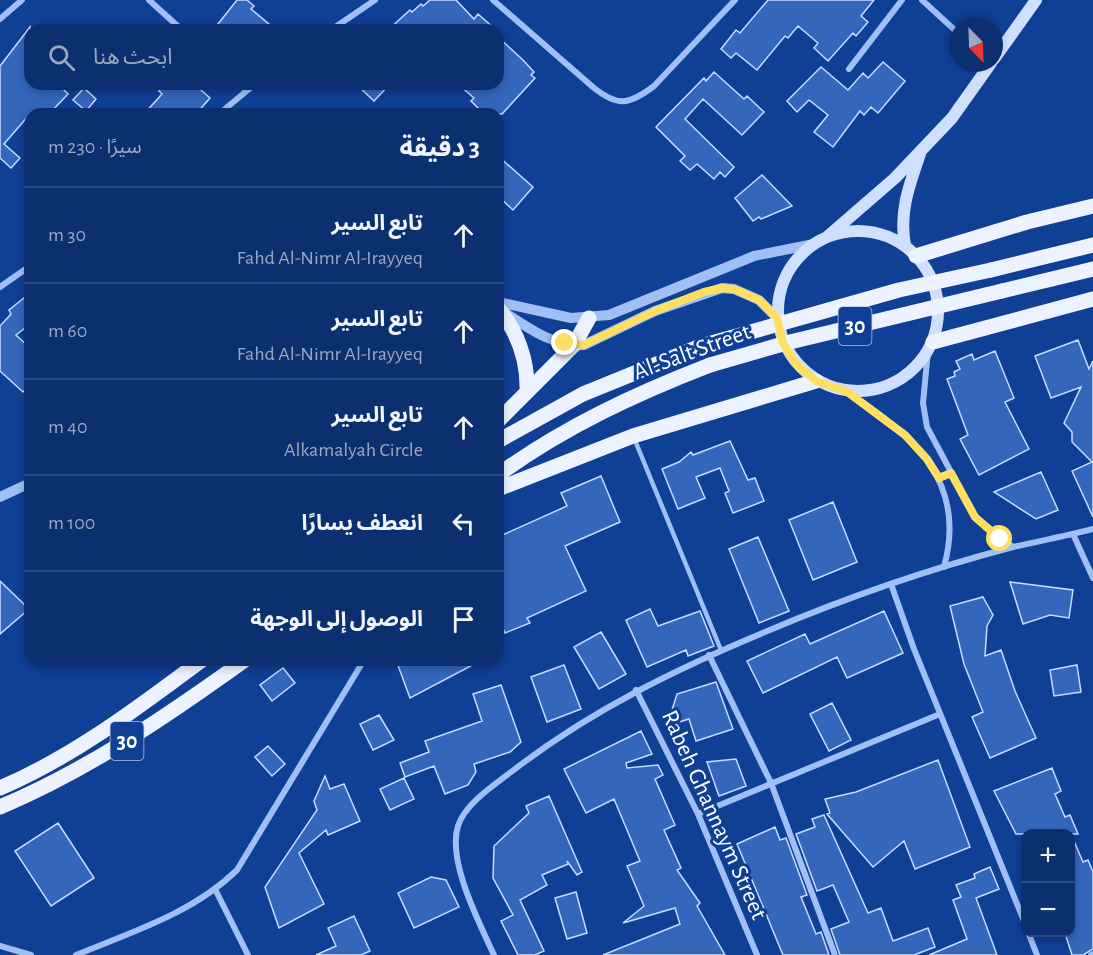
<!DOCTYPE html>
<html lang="ar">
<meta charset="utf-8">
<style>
:root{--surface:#0c2f70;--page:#1a3b78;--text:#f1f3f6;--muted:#9aa9c3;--line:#2c4a83}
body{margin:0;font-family:"Alegreya Sans","Noto Sans Arabic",sans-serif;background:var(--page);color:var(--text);direction:rtl}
.controls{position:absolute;right:18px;bottom:18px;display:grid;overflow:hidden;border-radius:12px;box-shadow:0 3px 9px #0003}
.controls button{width:54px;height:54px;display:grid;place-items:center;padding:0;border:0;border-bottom:2px solid var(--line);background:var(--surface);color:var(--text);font:30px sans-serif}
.compass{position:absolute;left:949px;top:18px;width:54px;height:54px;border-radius:50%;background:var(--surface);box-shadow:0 3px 9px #0003;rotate:157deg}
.stop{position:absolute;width:18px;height:18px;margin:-14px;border:4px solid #ffdf62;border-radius:50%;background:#fff}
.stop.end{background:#ffdf62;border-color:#fff;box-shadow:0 2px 6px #0008}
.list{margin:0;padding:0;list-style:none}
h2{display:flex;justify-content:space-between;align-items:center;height:78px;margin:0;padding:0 24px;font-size:26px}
h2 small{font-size:20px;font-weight:400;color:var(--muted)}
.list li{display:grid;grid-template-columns:39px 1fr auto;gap:18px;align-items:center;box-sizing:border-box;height:96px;padding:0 24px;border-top:2px solid var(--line)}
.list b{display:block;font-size:22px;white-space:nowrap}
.list p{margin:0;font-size:20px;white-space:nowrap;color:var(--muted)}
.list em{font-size:20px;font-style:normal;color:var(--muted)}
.icon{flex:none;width:33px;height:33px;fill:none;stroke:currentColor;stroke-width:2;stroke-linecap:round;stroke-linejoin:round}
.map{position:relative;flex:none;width:1093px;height:955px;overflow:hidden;direction:ltr}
.search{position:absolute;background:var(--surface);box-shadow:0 3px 9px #0003;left:24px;top:24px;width:480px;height:66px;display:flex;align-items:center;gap:15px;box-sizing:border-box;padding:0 21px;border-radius:18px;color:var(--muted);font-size:22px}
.panel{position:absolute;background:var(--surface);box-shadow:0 3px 9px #0003;left:24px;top:108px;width:480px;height:558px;border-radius:18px;direction:rtl}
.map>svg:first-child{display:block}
.building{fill:#3466bc;stroke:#c8dcfe;stroke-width:1.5}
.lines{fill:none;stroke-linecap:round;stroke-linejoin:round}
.service{stroke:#a0bff4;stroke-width:4.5}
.minor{stroke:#a0bff4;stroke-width:6}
.tertiary{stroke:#a0bff4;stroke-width:10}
.secondary{stroke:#cfdffd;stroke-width:12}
.primary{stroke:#ecf2ff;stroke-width:15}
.primary-bridge{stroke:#ecf2ff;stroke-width:15}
.route{stroke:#ffdf62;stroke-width:8}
.labels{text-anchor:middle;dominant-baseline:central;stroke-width:6;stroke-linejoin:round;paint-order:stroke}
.shield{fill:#103f96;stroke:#b7c5e0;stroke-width:1.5}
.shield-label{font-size:22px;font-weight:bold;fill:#fff}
.street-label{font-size:24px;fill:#fff;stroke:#103f96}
</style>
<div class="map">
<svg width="1093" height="955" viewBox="0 0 1093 955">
<rect width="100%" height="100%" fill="#103f96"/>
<path class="building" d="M237,0H247L254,6L251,9L276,30H225L218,24Z
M430,0H456L474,19L478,14L496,30H388L410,10L412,12L421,4L423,6Z
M768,0H874L861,16L868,22L856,36L853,33L828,61L814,48L818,43L798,26L788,38L785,36L757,70L736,53L731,58L721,49L736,30L740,33Z
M30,27V84H58L68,94L49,114H30L4,144L20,158L11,168L0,158V66Z
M498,37L523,60L534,72L531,75L535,78L502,114H484L471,101L474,98L458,84H498Z
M883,62L905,81L878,113L871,107L864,115L860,111L833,147L814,132L828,115L809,100L797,112L787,101L821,67L848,90L863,73L868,78Z
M714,72L744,99L747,96L764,112L742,135L703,99L685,119L734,167L725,177L720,172L714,179L697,164L690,170L680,161L685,156L656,127L704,78L706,81Z
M165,84H206L201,90L210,98L196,114H144L162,94L159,91Z
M356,84H390L374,101Z
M84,88L96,99L86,111L73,100Z
M498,156L533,187L513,210L498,196Z
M762,175L792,206L761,219L759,217L753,221L735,198Z
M30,293V324L16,335L30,348V384L23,392L0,371V326L11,314L9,310Z
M1078,340L1089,369L1093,361V517L1072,471L1092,462L1072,442V432L1064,423L1081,387L1051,398L1035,356Z
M995,351L1014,398L1005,402L1029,449L979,475L960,439L968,435L947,379L955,376L954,372L960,369L956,361L972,354L974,360Z
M730,441L748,480L755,478L764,501L733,513L725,493L729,491L720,468L696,477L705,498L678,509L662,469L679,462L691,452L693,455Z
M1041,472L1058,510L1036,519L994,492Z
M601,476L620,522L565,546L586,591L527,618L530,623L505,633L501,624L498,625V537L567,506L561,493Z
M833,502L857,562L813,580L789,520Z
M758,537L789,611L759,623L729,549Z
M0,581L29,609L0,634Z
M1010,582L1073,590L1069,618L1050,615L1023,624Z
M983,597L993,615L987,626L985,656L1001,650L1015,691L1036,738L990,758L972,717L983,712L964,664L950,606Z
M650,609L658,626L700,611L714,646L688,656L686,650L647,667L626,620Z
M884,611L903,653L847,678L837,657L763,693L747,661L805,634L810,644Z
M601,632L626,674L599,689L574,647Z
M396,660H482L410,698Z
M564,665L581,709L547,722L531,677Z
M1077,665L1081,692L1054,696L1050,670Z
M283,668L295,683L272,701L260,685Z
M716,682L733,729L696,741L689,719L676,723L672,710L677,694Z
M501,685L521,742L510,752L474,764L476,772L468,785L445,794L434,766L405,777L400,763L429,752L425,741L482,721L473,694Z
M832,703L851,740L829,751L810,714Z
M379,715L394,740L373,750L360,724Z
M641,731L652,754L626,763L627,768L658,765L663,775L655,779L675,825L664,830L681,868L677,870L700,903L697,906L725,955H603L680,924L675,908L623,923L644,906L627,866L640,861L614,799L586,813L564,769Z
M268,746L285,764L272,776L255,757Z
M736,759L746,786L719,796L707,762Z
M938,760L970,847L915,869L904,841L873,867L827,814L830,813L825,799L856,792Z
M1052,768L1061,791L1055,794L1065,817L1070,815L1078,834H1071L1083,862L1088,860L1093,872V949L1083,955H1072L1065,933H1071V834H1016L994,791Z
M325,776L330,789L344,784L360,821L328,835L326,830L299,853L324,904L279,928L265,887L317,810L314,801Z
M404,778L414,799L390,810L380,789Z
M549,796L582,872L577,875L567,861L568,864L542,875L547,885L520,900L544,951L535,955H518L501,921L513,915L493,878L494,846L529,813L526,806Z
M824,815L868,913L881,908L893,941L928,928L935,947L914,955H840L831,929L849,922L833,885L817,891L796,834L815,827L812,819Z
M58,823L94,878L51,906L15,851Z
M775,827L780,840L786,838L807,895L801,897L816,934L821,932L829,955H783L737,844Z
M990,867L999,889L976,898L997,955H929L967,939L953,900L961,897L956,885L975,878L974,874Z
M431,877L446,880L459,907L414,928L398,893Z
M576,892L587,933L567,939L555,898Z
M354,916L370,951L361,955H316L336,946L328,928Z"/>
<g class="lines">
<path class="service" d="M634,438L721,650"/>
<path class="minor" d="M149,0L182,30
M493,0L594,88C618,107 629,105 654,86L735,0
M922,0L958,33
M0,19L22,0
M331,30L375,0
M849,69L902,0
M240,84L246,90
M219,114L255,84
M0,287L30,266
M928,351L923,403L927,427L975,517L1013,547
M846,391C912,435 968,480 944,567
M1073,534L1093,578
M891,584L914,649L1026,926
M709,655L771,783L835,955
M636,690L698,814L757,955
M698,814L940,714
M216,891L248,955
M1028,932L1037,955
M0,946L31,955
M76,955C132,932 193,913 237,870L364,660
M494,955C479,922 447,861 458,826C465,803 497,783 515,769C592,710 676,669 765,632C845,598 929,569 1013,547C1040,541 1067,536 1093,529
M1091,955L1093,954"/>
<path class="tertiary" d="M498,302L571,318L609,315L754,256L814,244
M504,312C528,328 554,347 584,345L655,311L722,288L734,289L759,300L777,318
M0,497L30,483"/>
<path class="secondary" d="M994,59L1036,0
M778 311a80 80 0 1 1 160 0a80 80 0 1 1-160 0Z
M827,237L895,178L952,118L991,63
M905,245C899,212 909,186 920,154"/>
<path class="primary" d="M916,256L1027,222L1093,206
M991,270L1093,245
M1002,291L1093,269
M498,308C517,331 528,360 527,391
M933,342L1093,299
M498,421L574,345L589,318
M498,441L583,394L701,346
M498,475C564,427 635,394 710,365
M498,489L633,436L816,381
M0,788C73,757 139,707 202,660
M0,807C88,770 167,716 245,660"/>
<path class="primary-bridge" d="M701,346L899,290L991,270
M710,365L790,342L1002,291"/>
</g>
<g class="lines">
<path class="route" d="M565,343L584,345L655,311L704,292L722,288L734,289L759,300L777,318L783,343L796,364L816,381L846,391L905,435L927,459L939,478L951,473L975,517L1000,539"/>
</g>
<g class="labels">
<g class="shield">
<rect x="838.5" y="307" width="33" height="38" rx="4.5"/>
<rect x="110.5" y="722" width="33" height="38" rx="4.5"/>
</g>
<g class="shield-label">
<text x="855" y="326">30</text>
<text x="127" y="741">30</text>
</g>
<g class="street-label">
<text transform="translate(692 352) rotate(-20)">Al-Salt Street</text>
<text transform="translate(714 815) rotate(66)">Rabeh Ghannaym Street</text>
</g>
</g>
</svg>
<div class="controls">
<button>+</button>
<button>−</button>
</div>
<svg class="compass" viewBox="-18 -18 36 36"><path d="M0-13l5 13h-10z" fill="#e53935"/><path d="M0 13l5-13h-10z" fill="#9aa9c3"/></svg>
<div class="stop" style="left:1000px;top:539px"></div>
<div class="stop end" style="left:565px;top:343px"></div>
<div class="search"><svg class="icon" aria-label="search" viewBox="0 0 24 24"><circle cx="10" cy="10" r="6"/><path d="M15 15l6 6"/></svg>ابحث هنا</div>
<section class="panel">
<h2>3 دقيقة<small>سيرًا · 230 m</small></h2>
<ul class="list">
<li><svg class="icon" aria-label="ahead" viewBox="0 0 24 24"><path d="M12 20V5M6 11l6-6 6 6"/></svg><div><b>تابع السير</b><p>Fahd Al-Nimr Al-Irayyeq</p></div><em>30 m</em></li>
<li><svg class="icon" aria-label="ahead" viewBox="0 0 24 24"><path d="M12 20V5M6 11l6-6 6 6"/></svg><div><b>تابع السير</b><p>Fahd Al-Nimr Al-Irayyeq</p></div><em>60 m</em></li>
<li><svg class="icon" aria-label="ahead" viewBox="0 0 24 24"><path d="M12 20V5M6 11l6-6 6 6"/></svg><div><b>تابع السير</b><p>Alkamalyah Circle</p></div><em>40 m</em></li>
<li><svg class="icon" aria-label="left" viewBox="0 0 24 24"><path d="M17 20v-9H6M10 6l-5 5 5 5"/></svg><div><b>انعطف يسارًا</b></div><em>100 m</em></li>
<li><svg class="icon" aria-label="arrive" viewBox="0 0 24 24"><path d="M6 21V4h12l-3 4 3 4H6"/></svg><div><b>الوصول إلى الوجهة</b></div></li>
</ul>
</section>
</div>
